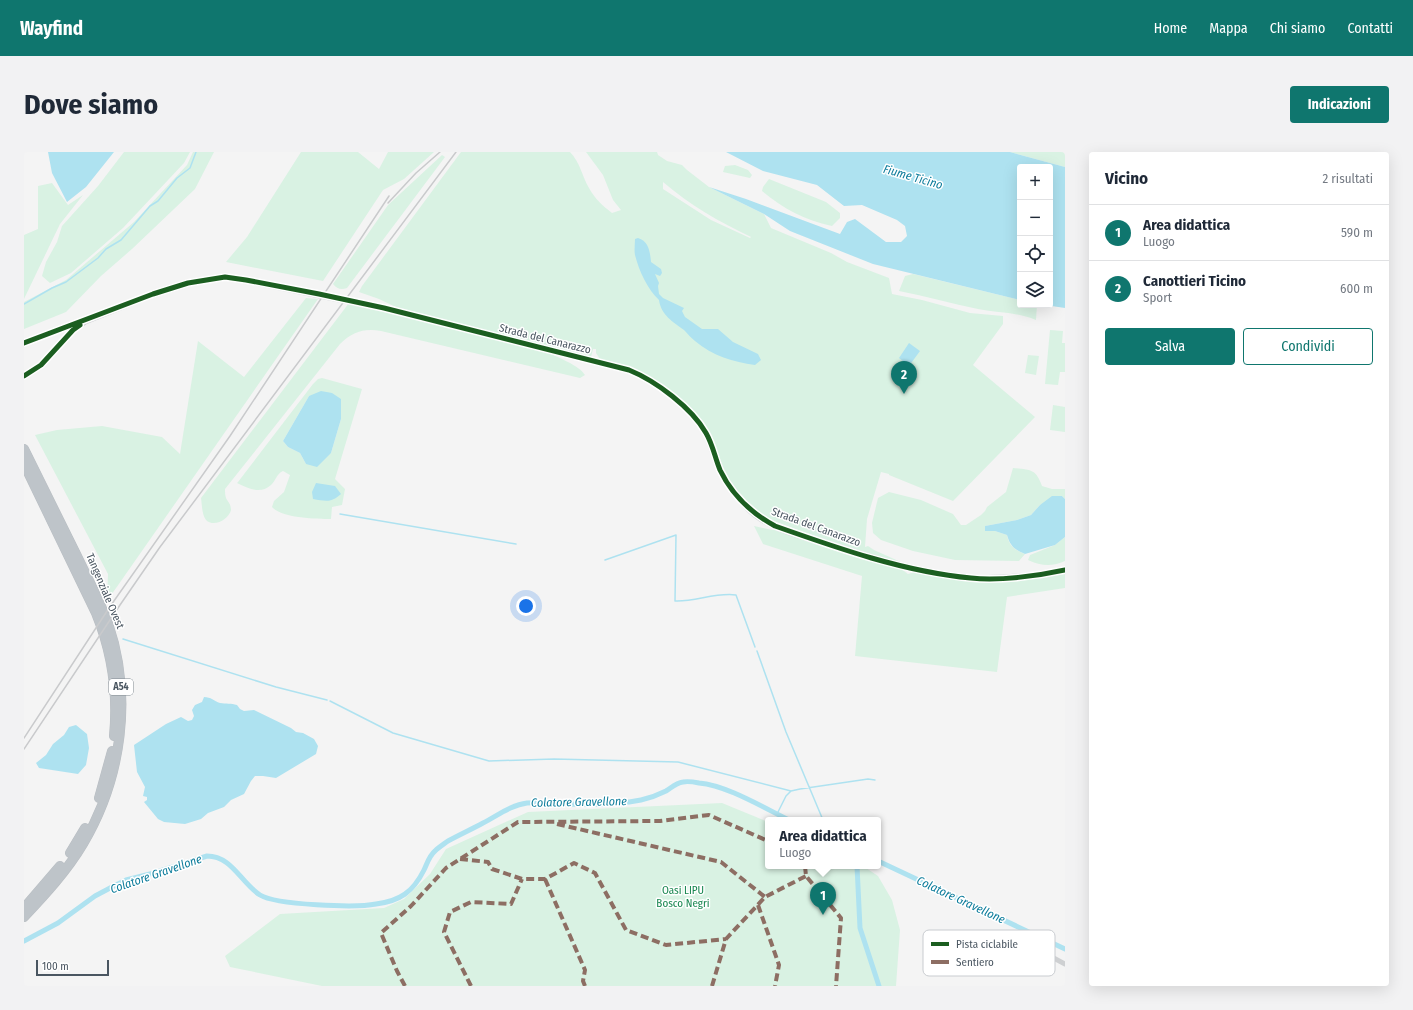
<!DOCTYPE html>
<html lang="it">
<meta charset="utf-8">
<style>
:root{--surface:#fff;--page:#f2f2f3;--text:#1f2937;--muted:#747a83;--line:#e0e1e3;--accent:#0f766e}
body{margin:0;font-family:"Fira Sans Condensed",sans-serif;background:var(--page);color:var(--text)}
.controls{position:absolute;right:12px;top:12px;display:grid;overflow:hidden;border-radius:4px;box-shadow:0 4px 16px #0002}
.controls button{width:36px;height:36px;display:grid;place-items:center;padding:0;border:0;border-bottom:1px solid var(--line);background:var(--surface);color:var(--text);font:20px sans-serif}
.scale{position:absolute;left:12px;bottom:10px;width:73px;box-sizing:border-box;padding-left:4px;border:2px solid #4a5661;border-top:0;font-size:11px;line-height:14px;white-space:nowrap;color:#4a5661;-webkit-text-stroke:3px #fff;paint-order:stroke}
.you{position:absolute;left:502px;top:454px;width:14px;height:14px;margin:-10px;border:3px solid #fff;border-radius:50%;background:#1a73e8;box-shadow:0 0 0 6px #1a73e833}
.badge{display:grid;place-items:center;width:26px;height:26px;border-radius:50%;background:var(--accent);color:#fff;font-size:13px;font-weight:700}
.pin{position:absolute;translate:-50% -33px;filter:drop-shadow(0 1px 2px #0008)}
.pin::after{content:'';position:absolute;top:21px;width:14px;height:12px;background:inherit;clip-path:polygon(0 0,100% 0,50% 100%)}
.popup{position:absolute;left:741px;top:665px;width:116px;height:52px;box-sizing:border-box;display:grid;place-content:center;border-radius:4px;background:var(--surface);filter:drop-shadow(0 1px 3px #0005);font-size:13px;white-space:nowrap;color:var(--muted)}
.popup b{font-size:15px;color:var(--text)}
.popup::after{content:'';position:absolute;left:50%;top:100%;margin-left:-8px;border:8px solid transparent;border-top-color:var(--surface)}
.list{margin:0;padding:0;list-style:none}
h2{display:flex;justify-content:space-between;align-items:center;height:52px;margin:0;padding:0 16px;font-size:17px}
h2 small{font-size:13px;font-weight:400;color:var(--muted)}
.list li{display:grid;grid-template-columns:26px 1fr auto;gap:12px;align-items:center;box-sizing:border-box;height:56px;padding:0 16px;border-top:1px solid var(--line)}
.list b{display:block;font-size:15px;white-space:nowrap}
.list p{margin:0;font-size:13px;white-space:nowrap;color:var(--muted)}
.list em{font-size:13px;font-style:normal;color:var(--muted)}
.actions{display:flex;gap:8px;padding:12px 16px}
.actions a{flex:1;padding:9px 0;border:1px solid var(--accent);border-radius:4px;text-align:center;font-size:14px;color:var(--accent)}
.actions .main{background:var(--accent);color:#fff}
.icon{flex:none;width:22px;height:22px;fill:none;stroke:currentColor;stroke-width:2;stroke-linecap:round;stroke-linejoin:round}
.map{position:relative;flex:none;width:1041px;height:834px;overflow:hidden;border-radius:4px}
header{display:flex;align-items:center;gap:24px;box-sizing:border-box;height:56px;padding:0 20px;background:var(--accent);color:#fff}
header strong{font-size:19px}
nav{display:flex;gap:22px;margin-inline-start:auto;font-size:14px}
.intro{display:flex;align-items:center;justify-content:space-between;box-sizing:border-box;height:96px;padding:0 24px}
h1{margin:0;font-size:28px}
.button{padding:10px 18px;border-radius:4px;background:var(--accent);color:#fff;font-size:14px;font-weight:700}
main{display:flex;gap:24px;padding:0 24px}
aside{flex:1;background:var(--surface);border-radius:4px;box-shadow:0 4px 16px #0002}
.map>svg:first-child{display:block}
.green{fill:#d9f2e3;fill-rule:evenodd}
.water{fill:#aee2f0}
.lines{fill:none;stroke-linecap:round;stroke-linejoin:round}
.stream{stroke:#aee2f0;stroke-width:1.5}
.canal{stroke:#aee2f0;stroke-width:5}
.highway-casing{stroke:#b9bec3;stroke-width:10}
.street{stroke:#ced0d2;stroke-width:5}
.secondary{stroke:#ced0d4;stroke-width:7}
.highway{stroke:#bec4c9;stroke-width:9}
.rail{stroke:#c9cacc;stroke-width:1.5}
.quiet{stroke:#8d6e63;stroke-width:4;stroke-dasharray:8 4;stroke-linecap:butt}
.cycleway-casing{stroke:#fff;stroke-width:8}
.cycleway{stroke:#1b5e20;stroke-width:5}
.labels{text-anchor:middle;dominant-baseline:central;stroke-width:3;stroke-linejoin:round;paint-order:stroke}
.shield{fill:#fff;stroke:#808990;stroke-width:1}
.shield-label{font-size:10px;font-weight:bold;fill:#4a5661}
.street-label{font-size:11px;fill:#4a5661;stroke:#fff}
.park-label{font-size:11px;fill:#17864f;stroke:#fff}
.water-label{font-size:12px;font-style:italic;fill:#0c7c9b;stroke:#fff}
.key{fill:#fff;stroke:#c9ccd0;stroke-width:1}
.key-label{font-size:11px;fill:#4a5661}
</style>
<header>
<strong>Wayfind</strong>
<nav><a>Home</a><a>Mappa</a><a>Chi siamo</a><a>Contatti</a></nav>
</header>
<div class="intro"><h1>Dove siamo</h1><a class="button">Indicazioni</a></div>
<main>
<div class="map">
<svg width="1041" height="834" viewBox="0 0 1041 834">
<rect width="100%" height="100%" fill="#f4f4f4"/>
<path class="green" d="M100,0H166L160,11L99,76L47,121L26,131L18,124L22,110L33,90L38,74L74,34Z
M169,0H190L171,37L108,97L77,124L42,160L0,177V150L42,128L110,70L163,13Z
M277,0H334L355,17L364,0H410L380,27L359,38L299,129L202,110L223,85Z
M437,0H546C556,10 558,24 565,36C571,47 579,54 588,61L597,58L589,48L579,23L562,0H633L634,3L643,9L658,13L663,18L685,35L740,62L747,76L807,101L823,110L865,126L868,142L898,148L946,161L979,164V172L949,213L1011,265L929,349L865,323V322L857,320L843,367L841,395L844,394L850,398L879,411L817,394L747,368L732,359L720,348L710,336L700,317L686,284L640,235L627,225L613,218L576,207L572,201V197H569L567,205L374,156L355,147L335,140L338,134ZM639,30C667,54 694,69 727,85L726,86L687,68L639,37Z
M986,0H1041V15Z
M418,3L421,5L323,136C317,138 313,137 309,132L364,53Z
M711,13L724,18L728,23L726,26L699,20L701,14Z
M745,27L802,50L816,61V66L808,74C780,68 760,57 738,39L739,35Z
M28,31L44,53L59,43L36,72L0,147V83L14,77V34Z
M889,122L996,148V153H1013L1012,168C992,160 975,161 954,157C928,152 902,144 875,139L881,124Z
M282,146L294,147L83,449L84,422L11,283L33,278L78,274L138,285L156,302L174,189L220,225Z
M325,151L522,200C533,205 555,213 561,223L556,226L357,179C340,176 328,180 316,192L201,337C201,340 201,343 202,346C204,350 207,352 207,358C205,367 190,376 182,368C178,363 178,353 177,346Z
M1026,178L1039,179L1038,191H1041V220H1036L1034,233L1021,232Z
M1004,203L1015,204L1012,223L1001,221Z
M298,226L338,237L311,327L321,337L318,353L308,355L307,367C293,367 257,366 248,355L250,349L260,340L266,323L259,319C252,322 252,329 247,333C236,343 224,336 213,331L214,330L289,232L294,227ZM285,244L317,247V267L307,301L282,312L276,301L264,295L259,289Z
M1029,253L1041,255V280L1026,278Z
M989,316C1007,318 1012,317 1018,334L1028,337H1041V347L1038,344L1016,353L1007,363L993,368L961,374V379H971L983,383C985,394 991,398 1001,402L995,409L931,408L889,399L857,388L849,381L848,371L854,346L865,340L897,348L929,362L937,373H942L957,363L961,359L963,355L982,340Z
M730,374L748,378H753L876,416L884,422L891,420L952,430L986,429L1041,422V436L983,445L973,520L831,504L838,424L739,392Z
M1041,385V409C1028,415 1017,414 1004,408L1006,403L1031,393Z
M698,651L744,670V714H839L854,724L868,748L876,778L872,834H298L206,815L201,804L256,762L360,756L380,747L406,722L422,697L504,660Z
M957,778L992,794L982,816L946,800Z"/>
<path class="water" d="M24,0H90L62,35L43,50L28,21Z
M702,0H986L1041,15V156L1021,153H1026V15H996V148L849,112L766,79L740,62L685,35L722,47L816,82L823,70L831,67L862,90H877L883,84L881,74L873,68L838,53L820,54L793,33L739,19Z
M614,86C625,89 626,100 627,110L637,117L638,121L636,124L631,122L635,131L634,134L635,142L639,146L660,156L658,159L661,165L678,177H694L709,190L734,202L737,208L731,213C709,210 689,204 671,189C667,186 664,182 660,178C649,170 637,163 635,148C624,138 615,119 611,103C610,98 611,92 611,87Z
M885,191L896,199L885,214L875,206Z
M297,239L308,241L317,247V267L307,301L293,315L282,312L276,301L264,295L259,289L285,244Z
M292,331L311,334L317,342C307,351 302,349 289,347L288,340Z
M1028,344H1038L1041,347V385L1031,393L1001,402C991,398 986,394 983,383L971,379H961V374L993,368L1007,363L1016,353Z
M180,545C187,545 190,549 196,551C202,552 207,551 213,553L216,557L220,559L230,558L267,576L272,580L279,581L290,587L294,594L292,602L252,626L239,624H231L227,629L220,642L207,648L200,655L184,661L177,667L161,672L140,670L134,667L120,650L123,648V645L119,644L121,635L113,620L110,593L142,572L157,565L164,569L168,568L170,564L168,558L171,553L178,550Z
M52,573L63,582L65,596L62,613L54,622L15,616L12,611L22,603L29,592L40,583L45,575Z"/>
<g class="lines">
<path class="stream" d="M0,152L28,136L42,130L74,106L82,97L97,88L126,54L134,49L153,26L166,16L172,0
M316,362L492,392
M581,408L652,383L651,449C671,450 692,440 712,443L731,495
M99,487L252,535L303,548
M733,499L762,580L799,668
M306,549L369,581L465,609L530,607L654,610L767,639
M753,662L762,644L767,639L776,637L844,627L851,628"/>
<path class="canal" d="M854,709L1041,797
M833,714L836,776L855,834
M0,789L34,771L71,744L88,735L102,728L130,721L183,704C208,704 217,731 236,743C252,753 332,756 352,752C376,749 389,740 400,718C403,712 405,704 411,699C415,695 420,692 424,689C435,683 448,677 459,671C473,664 487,653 503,651C515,650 528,652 539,652C565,653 592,653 617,648C626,646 634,643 642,639C647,636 652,631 659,630C664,629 670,630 675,631C702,633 740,656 765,668"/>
<defs>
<path id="highway" d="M0,297C17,332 35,367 52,402C63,425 75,447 84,471C109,544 98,626 59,692C43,719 21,743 0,765
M0,312L72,461C88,500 94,542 90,584
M75,646L88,599
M46,701L61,676
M0,756L36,714"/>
</defs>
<use href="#highway" class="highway-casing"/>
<path class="street" d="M0,191L56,170
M998,789L1041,812"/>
<path class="secondary" d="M0,224L17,213L49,178L61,169L129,142L164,131L201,125L222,128L360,156L605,218C632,228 670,258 683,283C688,294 691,306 696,317C702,331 712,343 722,354C742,376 776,383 804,392C851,407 898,422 948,426C976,428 1014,424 1041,418"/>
<use href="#highway" class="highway"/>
<path class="rail" d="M364,51L392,21L416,0
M0,586L85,456L206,284L365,44
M0,597L96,453L136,395L432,0"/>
<path class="quiet" d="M533,672L697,710L741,745
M436,707L464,710L468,717L498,727H521L550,711L571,721L602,778L642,793L702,787
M781,714L782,724L817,766L812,834
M521,727L561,818L559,829L561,834
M734,753L755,813L751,834
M381,834L373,819L357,781L387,754L422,716L494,670L636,669L685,663L744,689
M447,834L420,780L426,760L447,750L487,752L498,727
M688,834L702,787L741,745L782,724"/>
<defs>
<path id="cycleway" d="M0,191L129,142L164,131L201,125L222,128L295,142L360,156L605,218C632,229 668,256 682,281C689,293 691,306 696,318C708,343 727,361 751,374C813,396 881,420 947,426C975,429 1014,424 1041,418
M0,224L17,213L49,178L56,173"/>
</defs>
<use href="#cycleway" class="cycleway-casing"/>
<use href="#cycleway" class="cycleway"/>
</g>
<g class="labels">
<rect class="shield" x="85" y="527" width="24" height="16" rx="3"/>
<g class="shield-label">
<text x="97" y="535">A54</text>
</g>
<g class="street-label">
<text transform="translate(521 187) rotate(14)">Strada del Canarazzo</text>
<text transform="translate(792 375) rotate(20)">Strada del Canarazzo</text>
<text transform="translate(81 439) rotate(67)">Tangenziale Ovest</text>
</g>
<g class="park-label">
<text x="659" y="738">Oasi LIPU<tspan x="659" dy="13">Bosco Negri</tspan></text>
</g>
<g class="water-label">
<text transform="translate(889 25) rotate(16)">Fiume Ticino</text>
<text transform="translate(555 650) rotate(-1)">Colatore Gravellone</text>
<text transform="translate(132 722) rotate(-19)">Colatore Gravellone</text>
<text transform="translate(937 748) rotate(25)">Colatore Gravellone</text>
</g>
</g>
<rect x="899" y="778" width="132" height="46" rx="6" class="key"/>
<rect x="907" y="790" width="18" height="4" fill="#1b5e20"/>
<rect x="907" y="808" width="18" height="4" fill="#8d6e63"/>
<g class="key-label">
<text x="932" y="796">Pista ciclabile</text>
<text x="932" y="814">Sentiero</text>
</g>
</svg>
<div class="controls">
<button>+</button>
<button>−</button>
<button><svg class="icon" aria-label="locate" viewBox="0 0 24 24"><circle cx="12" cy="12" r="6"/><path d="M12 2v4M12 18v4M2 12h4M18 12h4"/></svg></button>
<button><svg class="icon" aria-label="layers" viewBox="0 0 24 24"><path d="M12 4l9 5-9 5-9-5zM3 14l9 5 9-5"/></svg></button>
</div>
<div class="scale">100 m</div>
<div class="you"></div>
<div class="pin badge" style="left:799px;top:763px">1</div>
<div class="popup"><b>Area didattica</b>Luogo</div>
<div class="pin badge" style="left:880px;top:242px">2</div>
</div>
<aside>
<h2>Vicino<small>2 risultati</small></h2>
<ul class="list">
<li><span class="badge">1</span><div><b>Area didattica</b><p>Luogo</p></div><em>590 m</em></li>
<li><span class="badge">2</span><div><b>Canottieri Ticino</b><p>Sport</p></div><em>600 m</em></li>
</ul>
<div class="actions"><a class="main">Salva</a><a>Condividi</a></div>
</aside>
</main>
